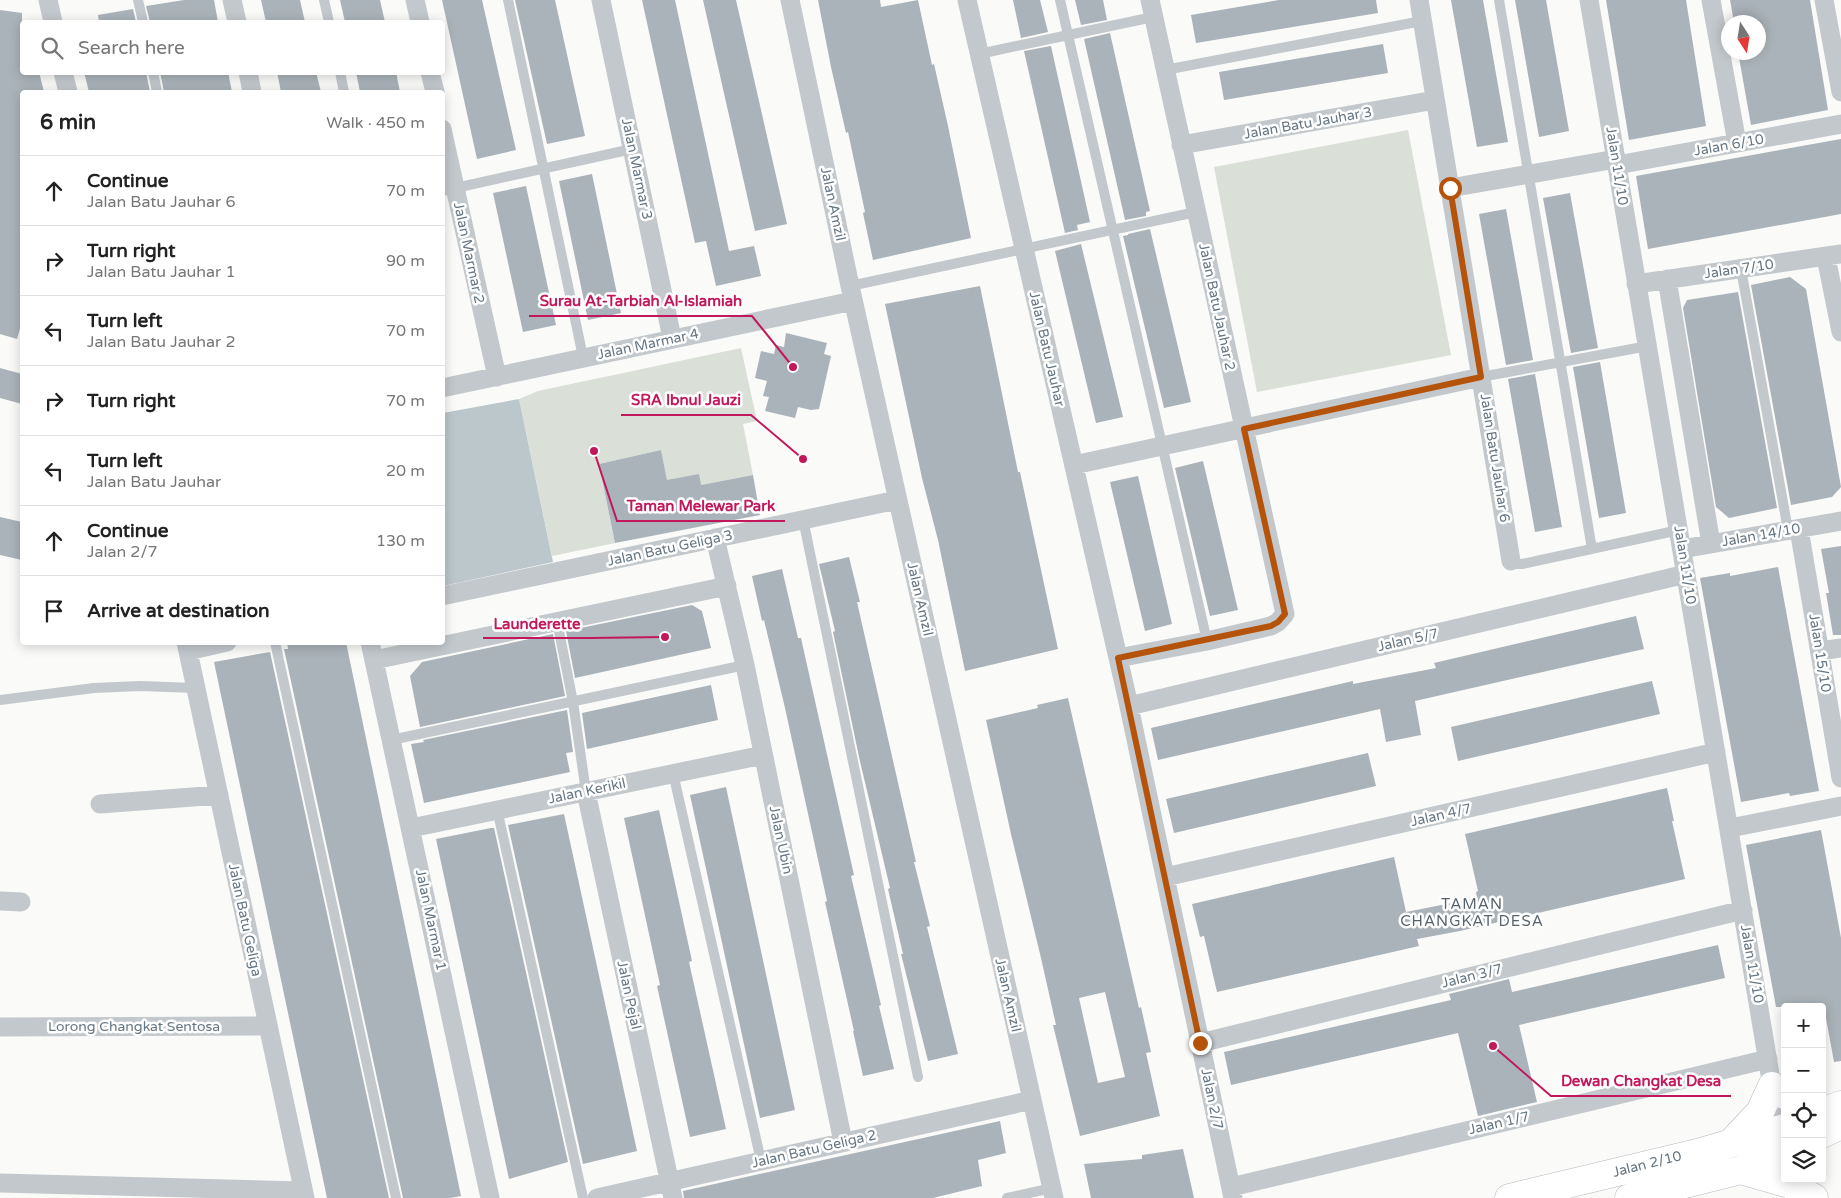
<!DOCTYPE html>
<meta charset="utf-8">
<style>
:root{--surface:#fff;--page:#f6f6f6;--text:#222;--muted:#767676;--line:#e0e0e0}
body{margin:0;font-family:"Varela Round",sans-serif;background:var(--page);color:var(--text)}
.controls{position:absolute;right:15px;bottom:15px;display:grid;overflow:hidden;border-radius:5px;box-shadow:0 2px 12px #0003}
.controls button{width:45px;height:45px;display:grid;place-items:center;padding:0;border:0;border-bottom:1px solid var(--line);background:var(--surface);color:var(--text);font:25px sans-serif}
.compass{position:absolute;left:1721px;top:15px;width:45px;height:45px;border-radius:50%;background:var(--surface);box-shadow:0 2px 12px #0003;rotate:168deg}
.stop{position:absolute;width:15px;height:15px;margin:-11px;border:4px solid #b45309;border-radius:50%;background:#fff}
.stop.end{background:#b45309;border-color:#fff;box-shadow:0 1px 5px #0008}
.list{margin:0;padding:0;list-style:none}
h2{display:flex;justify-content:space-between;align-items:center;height:65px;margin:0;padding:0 20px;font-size:21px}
h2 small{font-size:16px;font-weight:400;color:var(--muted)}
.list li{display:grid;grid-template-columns:32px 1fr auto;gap:15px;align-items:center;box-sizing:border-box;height:70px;padding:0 20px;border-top:1px solid var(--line)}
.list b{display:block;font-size:19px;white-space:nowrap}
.list p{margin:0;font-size:16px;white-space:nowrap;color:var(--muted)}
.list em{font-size:16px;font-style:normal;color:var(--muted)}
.icon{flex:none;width:28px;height:28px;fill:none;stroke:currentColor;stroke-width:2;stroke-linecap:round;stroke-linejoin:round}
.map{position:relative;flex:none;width:1841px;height:1198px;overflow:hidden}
.search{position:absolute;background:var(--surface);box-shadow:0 2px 12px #0003;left:20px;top:20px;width:425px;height:55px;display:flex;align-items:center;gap:12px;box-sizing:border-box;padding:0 18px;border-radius:5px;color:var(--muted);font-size:19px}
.panel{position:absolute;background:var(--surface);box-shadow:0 2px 12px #0003;left:20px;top:90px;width:425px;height:555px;border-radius:5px}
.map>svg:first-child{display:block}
.green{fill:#dadfd7}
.water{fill:#bbc7cb}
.building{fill:#aab3b9;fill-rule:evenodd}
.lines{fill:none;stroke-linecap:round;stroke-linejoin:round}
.secondary-casing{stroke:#b3babf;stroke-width:29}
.highway-casing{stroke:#b4b9bd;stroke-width:29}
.lane{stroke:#c3c8cc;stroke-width:10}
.street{stroke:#c3c8cc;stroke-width:19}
.secondary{stroke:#fff;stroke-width:28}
.highway{stroke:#fff;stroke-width:28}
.route{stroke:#b45309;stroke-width:6}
.labels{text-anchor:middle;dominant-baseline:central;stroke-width:5;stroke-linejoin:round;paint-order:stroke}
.street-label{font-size:14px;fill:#657683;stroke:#fff}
.neighbourhood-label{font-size:15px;letter-spacing:1px;fill:#57646e;stroke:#fff}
.leader{fill:none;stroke:#c2185b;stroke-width:2}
.callout-dot{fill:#c2185b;stroke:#fff;stroke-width:2}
.callout-label{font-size:15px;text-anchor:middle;font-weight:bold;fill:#c2185b;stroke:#fff;stroke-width:5;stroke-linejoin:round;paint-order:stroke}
</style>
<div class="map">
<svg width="1841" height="1198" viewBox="0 0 1841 1198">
<rect width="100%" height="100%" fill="#fafaf8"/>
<path class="green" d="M1408,130L1451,355L1257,392L1214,167Z
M741,348L757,421L743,424L753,475L701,485L667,480L661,450L599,464L615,543L552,556L519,399L538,391Z"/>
<path class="water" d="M519,399L553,562L443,586V413Z"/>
<path class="building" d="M184,0H214L218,22H150L146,6Z
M261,0H300L305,22H266Z
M340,0H380L385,22H345Z
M442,0H482L516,150L477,159Z
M515,0H555L585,136L547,144Z
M642,0H675L729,251L754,246L761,276L716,286L706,241L695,243Z
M703,0H736L787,224L755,231Z
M818,0H880L881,7L918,0L932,65L934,64L948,126L971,238L873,260L863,213L865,212L848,132L846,133L831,67Z
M1013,0H1040L1048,32L1021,38Z
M1075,0H1103L1107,20L1081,25Z
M1279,0H1376L1378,13L1196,43L1191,15Z
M1451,0H1483L1508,142L1477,147Z
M1515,0H1546L1569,131L1539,137Z
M1606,0H1686L1706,126L1629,140Z
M1730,0H1810L1828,110L1751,125L1738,52H1758V22H1734Z
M133,9L136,22H99L98,15Z
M0,10L22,13V72H39L44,92H22V325H21L17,339L0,334Z
M1110,33L1150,211L1146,212V216L1125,220L1084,39Z
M1383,44L1388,73L1224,100L1219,72Z
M1051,46L1090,222L1077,225L1078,230L1065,233L1024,51Z
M84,72H146L150,92H89Z
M160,72H228L232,92H164Z
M277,72H316L321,92H281Z
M356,72H396L400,92H360Z
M1841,139V214L1648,249L1636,176Z
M592,174L621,313L588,320L559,181Z
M526,186L556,325L523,332L493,193Z
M1570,193L1598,348L1571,353L1543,198Z
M1506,209L1533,360L1506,365L1479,214Z
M1150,229L1191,402L1164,408L1123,236L1128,235V234Z
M1081,244L1123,417L1096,423L1055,251Z
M1790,277L1806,289L1841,487L1832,497L1791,505L1751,285Z
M980,286L1018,472H1020L1058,649L965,671L938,540L922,478L885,304Z
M1738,292L1777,508L1729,518L1716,507L1683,308L1687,300Z
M786,333L827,343L824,354L831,356L819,409L811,410L798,407L795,418L765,411L769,397L763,396L767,381L755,378L761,351L774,354L776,345L784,347Z
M1600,362L1626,513L1599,518L1573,367Z
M0,368L22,374V404L0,398Z
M1535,374L1562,527L1535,532L1508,379Z
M661,450L667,480L699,474L701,485L753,475L760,515L615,543L599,464Z
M1203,461L1238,610L1210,616L1175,468Z
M1138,476L1172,624L1145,631L1110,482Z
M0,517L22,522V560L0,555Z
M1841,546V635H1833L1826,593H1829L1821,549Z
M849,557L860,602H857L916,862H914L930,926L927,927L958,1054L928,1061L901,954H903L888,889L890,888L859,757L833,632L835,631L819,564Z
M1778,567L1819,791L1790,796L1789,793L1741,802L1700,578L1730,573V576Z
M782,569L798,638H801L811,683L854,875L851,876L881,1005L879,1006L894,1069L863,1076L853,1031H854L825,902L827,901L785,708L764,620L762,621L752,576Z
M692,605L702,611L711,648L575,678L566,631Z
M1636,616L1644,649L1415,701L1421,735L1386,742L1380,709L1158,760L1151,728L1353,681V684L1436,668L1434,663Z
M553,634L565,696L420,727L410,676L422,662Z
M287,642H346L461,1196L450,1198H403L284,649H288Z
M270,652L389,1198H327L214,662Z
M1652,681L1660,714L1458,761L1451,727Z
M711,685L718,720L587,749L582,713Z
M1068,698L1139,1008L1141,1007L1151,1052L1146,1053L1160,1116L1080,1136L1053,1025H1056L1041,958L1011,834L986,720L1038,708L1037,705ZM1105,992L1125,1077L1098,1083L1079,998Z
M567,710L573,752L566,753L570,772L424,803L411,744L424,742L423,740Z
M1368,753L1376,786L1174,833L1166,799Z
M726,787L795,1110L760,1118L690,795Z
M1667,788L1674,821H1672L1685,879L1460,931L1417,939L1419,946L1217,992L1204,936L1200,937L1192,904L1394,857L1406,912L1477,898L1476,892L1478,891L1465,834Z
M659,810L692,961L689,962L726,1129L690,1137L657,986L660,985L624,818Z
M564,814L637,1151L583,1164L508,825Z
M491,828H494L568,1162L509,1179L436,839Z
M1821,830L1841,938V1061L1834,1062L1824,1007H1776L1746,845Z
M1718,945L1725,978L1519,1025L1537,1102L1478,1116L1458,1033L1231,1085L1224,1052L1451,1000L1449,994L1509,979L1512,992Z
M1000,1121L1006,1153L978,1160L982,1186L933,1198H684L683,1191Z
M1183,1149L1194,1198H1091L1084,1164L1142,1159V1155Z"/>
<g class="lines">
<defs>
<path id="secondary" d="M1822,1112L1841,1105
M1822,1134L1841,1125
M1731,1143L1760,1112L1772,1086L1785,1095
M1509,1198L1701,1152L1785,1128
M1629,1198L1741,1170L1785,1152"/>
<path id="highway" d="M1741,1170L1789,1184L1814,1198"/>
</defs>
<use href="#secondary" class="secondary-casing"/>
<use href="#highway" class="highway-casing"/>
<path class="lane" d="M138,0L143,22
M324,0L329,22
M508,0L583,357
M1060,0L1207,641
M1499,0L1592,549
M979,54L1153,17
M1165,70L1422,21
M153,72L157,92
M340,72L344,92
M442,191L632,149
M1741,269L1788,530
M850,286L1196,212
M1481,377L1648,346
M803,519L918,1077
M1511,561L1516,564H1522L1679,530
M557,621L573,702L586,792
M275,642L396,1198
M0,700L94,688L140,686L195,688
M391,740L745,665
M673,773L761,1161
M497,809L583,1198
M1007,1198L1052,1188"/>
<path class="street" d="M48,0L53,22
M232,0L237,22
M415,0L420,22
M601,0L672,338
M790,0L850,286L1054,1198
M967,0L1127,697L1233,1198
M1419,0L1511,561
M1589,0L1772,1086L1785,1129
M1711,0L1737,143
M1824,0L1841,92
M63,72L68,92
M248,72L252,92
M430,72L435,92
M442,129L497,377
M1181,145L1435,100
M1617,165L1841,124
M1450,188L1616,159
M1826,257L1841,332
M1667,279L1711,544
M1636,284L1841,254
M442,388L853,301
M1074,465L1481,377
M1799,529L1841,778
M715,538L745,665L843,1142
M1682,549L1841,521
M442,596L897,500
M186,642L305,1198
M370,642L490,1198
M188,651L227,642
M1820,651L1841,648
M1118,658L1207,641L1271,626L1278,622L1285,614L1150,0
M374,660L727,586
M1129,706L1686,574
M586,792L673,1198
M100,804L219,795
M411,828L763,755
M1730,828L1841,806
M1165,877L1716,752
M0,901L21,902
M0,1027L268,1026
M1200,1043L1743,910
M0,1183L303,1191
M1231,1187L1768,1059
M597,1198L1032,1100"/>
<use href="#secondary" class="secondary"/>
<use href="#highway" class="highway"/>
</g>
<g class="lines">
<path class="route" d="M1200,1043L1118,658L1271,626L1278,622L1285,614L1244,429L1481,377L1450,188"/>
</g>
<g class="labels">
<g class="street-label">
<text transform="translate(1308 123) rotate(-10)">Jalan Batu Jauhar 3</text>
<text transform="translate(1729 145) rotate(-10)">Jalan 6/10</text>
<text transform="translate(1617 166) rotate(81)">Jalan 11/10</text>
<text transform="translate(637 169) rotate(78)">Jalan Marmar 3</text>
<text transform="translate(833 204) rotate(78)">Jalan Amzil</text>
<text transform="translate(469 253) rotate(78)">Jalan Marmar 2</text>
<text transform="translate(1739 269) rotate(-8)">Jalan 7/10</text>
<text transform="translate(1217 307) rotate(78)">Jalan Batu Jauhar 2</text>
<text transform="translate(648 344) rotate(-12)">Jalan Marmar 4</text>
<text transform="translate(1047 349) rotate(77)">Jalan Batu Jauhar</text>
<text transform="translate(1495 458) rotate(81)">Jalan Batu Jauhar 6</text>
<text transform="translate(1761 535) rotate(-10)">Jalan 14/10</text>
<text transform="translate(670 548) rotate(-12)">Jalan Batu Geliga 3</text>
<text transform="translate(1685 565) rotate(81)">Jalan 11/10</text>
<text transform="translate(920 599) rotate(77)">Jalan Amzil</text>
<text transform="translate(1408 640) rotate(-13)">Jalan 5/7</text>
<text transform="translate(1820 653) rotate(81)">Jalan 15/10</text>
<text transform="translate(587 791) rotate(-12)">Jalan Kerikil</text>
<text transform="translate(1441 815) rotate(-13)">Jalan 4/7</text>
<text transform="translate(781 840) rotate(78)">Jalan Ubin</text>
<text transform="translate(245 920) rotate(78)">Jalan Batu Geliga</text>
<text transform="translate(431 920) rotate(78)">Jalan Marmar 1</text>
<text transform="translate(1752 964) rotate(80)">Jalan 11/10</text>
<text transform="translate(1472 976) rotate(-14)">Jalan 3/7</text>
<text transform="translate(629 995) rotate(78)">Jalan Pejal</text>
<text transform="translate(1008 995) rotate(77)">Jalan Amzil</text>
<text x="134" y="1026">Lorong Changkat Sentosa</text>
<text transform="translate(1212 1099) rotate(78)">Jalan 2/7</text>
<text transform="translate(1499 1123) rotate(-13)">Jalan 1/7</text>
<text transform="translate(814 1149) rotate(-13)">Jalan Batu Geliga 2</text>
<text transform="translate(1647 1164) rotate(-14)">Jalan 2/10</text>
</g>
<g class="neighbourhood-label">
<text x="1472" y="904">TAMAN<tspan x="1472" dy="17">CHANGKAT DESA</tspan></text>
</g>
</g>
<path class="leader" d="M793 367L752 316H529M803 459L751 415H621M594 451L617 521H785M665 637L590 638H483M1493 1046L1551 1096H1731"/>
<g class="callout-dot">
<circle cx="793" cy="367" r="5"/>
<circle cx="803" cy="459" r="5"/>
<circle cx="594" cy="451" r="5"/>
<circle cx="665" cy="637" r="5"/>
<circle cx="1493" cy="1046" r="5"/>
</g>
<g class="callout-label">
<text x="641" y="306">Surau At-Tarbiah Al-Islamiah</text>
<text x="686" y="405">SRA Ibnul Jauzi</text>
<text x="701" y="511">Taman Melewar Park</text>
<text x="537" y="629">Launderette</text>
<text x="1641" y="1086">Dewan Changkat Desa</text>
</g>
</svg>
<div class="controls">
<button>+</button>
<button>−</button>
<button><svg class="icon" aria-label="locate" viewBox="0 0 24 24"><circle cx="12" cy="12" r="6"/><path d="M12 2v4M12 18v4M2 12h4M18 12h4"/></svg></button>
<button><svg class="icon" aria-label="layers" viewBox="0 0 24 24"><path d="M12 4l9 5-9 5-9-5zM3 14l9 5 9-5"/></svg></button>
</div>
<svg class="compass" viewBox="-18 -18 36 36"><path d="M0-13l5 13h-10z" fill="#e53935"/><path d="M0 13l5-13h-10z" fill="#767676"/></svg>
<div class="stop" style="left:1450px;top:188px"></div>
<div class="stop end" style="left:1200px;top:1043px"></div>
<div class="search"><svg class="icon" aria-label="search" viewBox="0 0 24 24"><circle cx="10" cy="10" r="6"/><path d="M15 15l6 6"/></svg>Search here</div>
<section class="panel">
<h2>6 min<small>Walk · 450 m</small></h2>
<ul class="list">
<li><svg class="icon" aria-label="ahead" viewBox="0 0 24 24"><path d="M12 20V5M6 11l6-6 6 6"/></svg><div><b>Continue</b><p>Jalan Batu Jauhar 6</p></div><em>70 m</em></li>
<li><svg class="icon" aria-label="right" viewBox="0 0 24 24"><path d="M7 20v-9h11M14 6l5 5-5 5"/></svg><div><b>Turn right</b><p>Jalan Batu Jauhar 1</p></div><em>90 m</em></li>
<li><svg class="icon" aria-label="left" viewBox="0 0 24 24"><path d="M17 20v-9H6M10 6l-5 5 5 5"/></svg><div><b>Turn left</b><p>Jalan Batu Jauhar 2</p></div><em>70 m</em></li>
<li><svg class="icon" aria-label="right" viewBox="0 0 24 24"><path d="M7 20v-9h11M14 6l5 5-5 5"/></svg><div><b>Turn right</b></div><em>70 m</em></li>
<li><svg class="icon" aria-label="left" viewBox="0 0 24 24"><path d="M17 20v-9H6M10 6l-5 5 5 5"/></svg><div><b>Turn left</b><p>Jalan Batu Jauhar</p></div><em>20 m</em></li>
<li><svg class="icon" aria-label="ahead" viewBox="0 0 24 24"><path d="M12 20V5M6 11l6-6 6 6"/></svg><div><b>Continue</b><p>Jalan 2/7</p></div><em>130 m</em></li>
<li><svg class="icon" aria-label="arrive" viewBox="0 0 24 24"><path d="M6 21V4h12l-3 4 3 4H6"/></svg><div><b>Arrive at destination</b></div></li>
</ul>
</section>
</div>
